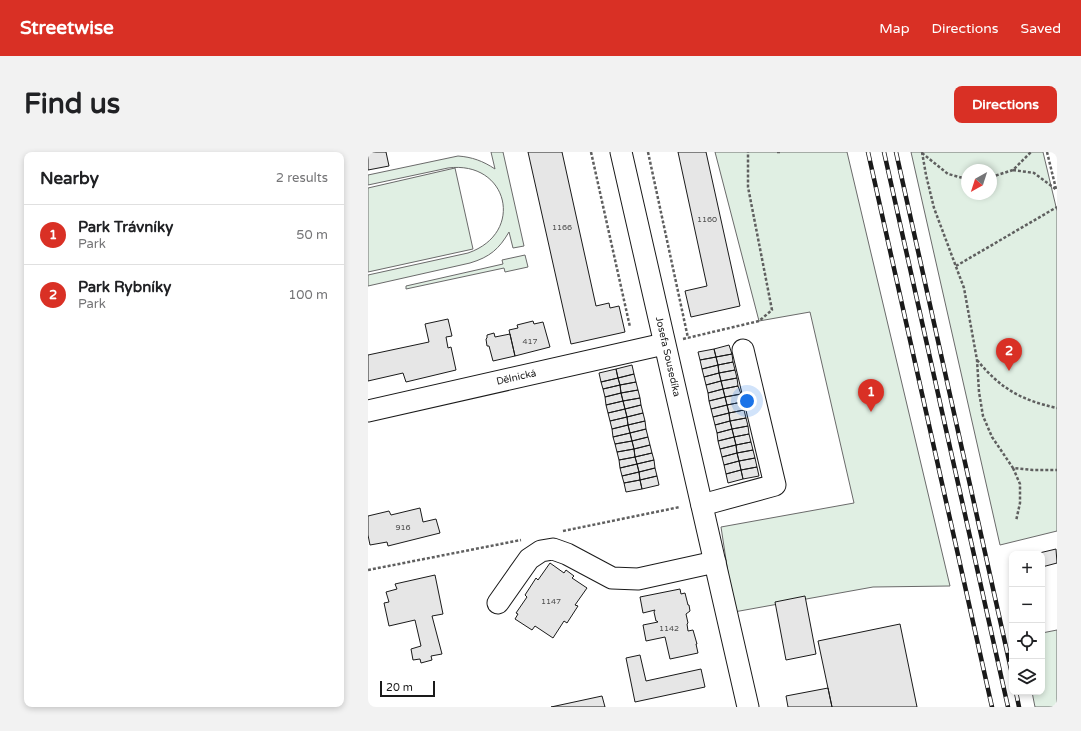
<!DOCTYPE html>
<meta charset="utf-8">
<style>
:root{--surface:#fff;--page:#f2f2f2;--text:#202124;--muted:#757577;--line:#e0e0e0;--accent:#d93025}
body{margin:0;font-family:"Varela Round",sans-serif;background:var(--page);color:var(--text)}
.controls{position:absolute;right:12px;bottom:12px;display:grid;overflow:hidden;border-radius:8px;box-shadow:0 2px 6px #0003}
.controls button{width:36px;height:36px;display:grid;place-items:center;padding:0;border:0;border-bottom:1px solid var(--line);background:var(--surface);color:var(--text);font:20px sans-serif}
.compass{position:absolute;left:593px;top:12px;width:36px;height:36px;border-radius:50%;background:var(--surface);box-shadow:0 2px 6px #0003;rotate:219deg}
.scale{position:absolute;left:12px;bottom:10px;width:55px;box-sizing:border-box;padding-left:4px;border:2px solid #1a1a1a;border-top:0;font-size:11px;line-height:14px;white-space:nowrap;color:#1a1a1a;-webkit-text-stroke:3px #fff;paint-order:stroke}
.you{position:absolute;left:379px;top:249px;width:14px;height:14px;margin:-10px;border:3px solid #fff;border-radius:50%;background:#1a73e8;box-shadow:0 0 0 6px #1a73e833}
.badge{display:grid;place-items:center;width:26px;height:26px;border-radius:50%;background:var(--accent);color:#fff;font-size:13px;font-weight:700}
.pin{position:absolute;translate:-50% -33px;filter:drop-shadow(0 1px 2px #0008)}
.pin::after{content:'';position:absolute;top:21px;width:14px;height:12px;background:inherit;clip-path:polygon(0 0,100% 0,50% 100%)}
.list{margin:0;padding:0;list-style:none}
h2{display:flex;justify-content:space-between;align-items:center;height:52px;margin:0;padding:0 16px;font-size:17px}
h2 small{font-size:13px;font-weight:400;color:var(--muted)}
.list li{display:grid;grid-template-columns:26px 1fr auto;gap:12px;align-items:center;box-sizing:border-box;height:60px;padding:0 16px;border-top:1px solid var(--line)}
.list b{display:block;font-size:15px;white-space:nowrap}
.list p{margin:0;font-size:13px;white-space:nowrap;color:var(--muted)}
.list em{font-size:13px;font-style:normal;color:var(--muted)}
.icon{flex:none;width:22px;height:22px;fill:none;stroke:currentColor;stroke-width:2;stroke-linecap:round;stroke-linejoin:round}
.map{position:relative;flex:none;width:689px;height:555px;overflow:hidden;border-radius:8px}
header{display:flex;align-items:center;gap:24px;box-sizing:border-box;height:56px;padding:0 20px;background:var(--accent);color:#fff}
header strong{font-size:19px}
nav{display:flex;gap:22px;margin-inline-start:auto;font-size:14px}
.intro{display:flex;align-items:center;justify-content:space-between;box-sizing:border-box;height:96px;padding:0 24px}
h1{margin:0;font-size:28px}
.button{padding:10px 18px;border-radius:8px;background:var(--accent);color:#fff;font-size:14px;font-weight:700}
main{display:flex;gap:24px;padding:0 24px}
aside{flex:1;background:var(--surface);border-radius:8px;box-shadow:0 2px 6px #0003}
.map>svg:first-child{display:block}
.green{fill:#e0efe3;stroke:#6a6a6a;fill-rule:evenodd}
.building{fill:#e6e6e6;stroke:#1a1a1a}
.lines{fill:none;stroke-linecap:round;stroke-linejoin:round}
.minor-casing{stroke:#1a1a1a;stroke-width:23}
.path{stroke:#5f5f5f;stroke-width:2.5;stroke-dasharray:3 2;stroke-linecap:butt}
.minor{stroke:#fff;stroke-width:21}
.rail-casing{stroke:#1a1a1a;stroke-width:4.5}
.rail{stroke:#fff;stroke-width:3;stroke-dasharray:9;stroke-linecap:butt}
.labels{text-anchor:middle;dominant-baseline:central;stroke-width:3;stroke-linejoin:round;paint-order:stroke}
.number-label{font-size:8px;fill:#4d4d4d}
.street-label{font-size:10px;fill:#1a1a1a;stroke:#fff}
</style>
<header>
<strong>Streetwise</strong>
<nav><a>Map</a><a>Directions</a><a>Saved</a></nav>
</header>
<div class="intro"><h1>Find us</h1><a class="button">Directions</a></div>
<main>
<aside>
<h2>Nearby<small>2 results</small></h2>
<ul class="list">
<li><span class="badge">1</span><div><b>Park Trávníky</b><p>Park</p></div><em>50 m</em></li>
<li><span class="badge">2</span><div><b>Park Rybníky</b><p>Park</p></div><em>100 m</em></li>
</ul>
</aside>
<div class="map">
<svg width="689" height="555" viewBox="0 0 689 555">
<rect width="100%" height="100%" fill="#fff"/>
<path class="green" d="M123,0H135L156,94L145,96L141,80C131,97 122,105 102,111L0,134V123L100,101C158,81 140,8 80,16L0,33V23L90,4C104,5 115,9 127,17Z
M347,0H479L582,434L505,435L366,460L353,375L486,351L442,160L391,169Z
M543,0H675L689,59V379L632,393ZM599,18H623V42H599Z
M87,16L105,97L0,120V36Z
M157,103L160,115L137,120L136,116L38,137V134L135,112L134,108Z
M689,478V555H667L664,540H674V481Z"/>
<path class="building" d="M0,0H18L21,14L0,18Z
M160,0H194L228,154L241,151L242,156L251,154L257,180L203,192Z
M310,0H338L372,154L323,165L317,139L339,134Z
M80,167L84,184L78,185L80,196L83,195L88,218L38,230L35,221L0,229V203L61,190L57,172Z
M165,169L166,172L175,170L182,195L147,204L141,178L150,176L149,173Z
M126,181L127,185L142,182L147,204L125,209L121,194H119L118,187L119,186V183Z
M361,193L364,202L348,205L346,197Z
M346,197L348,205L332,208L330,200Z
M364,202L365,210L350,213L348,205Z
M348,205L350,213L334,217L332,208Z
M365,210L367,218L351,221L350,213Z
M264,213L266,222L250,226L248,217Z
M350,213L351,221L336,225L334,217Z
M248,217L250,226L233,230L231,221Z
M367,218L369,226L353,229L351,221Z
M351,221L353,229L338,233L336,225Z
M266,222L268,230L252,233L250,226Z
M250,226L252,233L235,237L233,230Z
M369,226L370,234L355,237L353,229Z
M353,229L355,237L340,241L338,233Z
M268,230L270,238L253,241L252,233Z
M252,233L253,241L237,245L235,237Z
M370,234L373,242L357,245L355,237Z
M355,237L357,245L341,249L340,241Z
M270,238L272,246L255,249L253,241Z
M253,241L255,249L238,253L237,245Z
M373,242L374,250L359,253L357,245Z
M357,245L359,253L343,257L341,249Z
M272,246L273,253L257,257L255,249Z
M255,249L257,257L240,261L238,253Z
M374,250L376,258L361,261L359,253Z
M273,253L275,261L259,265L257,257Z
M359,253L361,261L345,265L343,257Z
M257,257L259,265L242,269L240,261Z
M376,258L378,266L362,269L361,261Z
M275,261L277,269L260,273L259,265Z
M361,261L362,269L347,273L345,265Z
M259,265L260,273L244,277L242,269Z
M378,266L380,274L364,277L362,269Z
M277,269L278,277L262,281L260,273Z
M362,269L364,277L349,281L347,273Z
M260,273L262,281L245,285L244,277Z
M380,274L381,282L366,285L364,277Z
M278,277L280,285L264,289L262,281Z
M364,277L366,285L350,289L349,281Z
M262,281L264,289L247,292L245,285Z
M381,282L383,290L368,293L366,285Z
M280,285L282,293L266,297L264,289Z
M366,285L368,293L352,297L350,289Z
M264,289L266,297L249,300L247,292Z
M383,290L385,298L369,301L368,293Z
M282,293L284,301L267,305L266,297Z
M368,293L369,301L354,305L352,297Z
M266,297L267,305L251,308L249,300Z
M385,298L387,306L371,309L369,301Z
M284,301L286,308L269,312L267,305Z
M369,301L371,309L356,313L354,305Z
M267,305L269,312L252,316L251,308Z
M387,306L389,315L373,318L371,309Z
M286,308L287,316L271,320L269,312Z
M371,309L373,318L358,322L356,313Z
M269,312L271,320L254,324L252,316Z
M389,315L391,324L375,327L373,318Z
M287,316L289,324L272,328L271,320Z
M373,318L375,327L360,331L358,322Z
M271,320L272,328L256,331L254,324Z
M289,324L291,333L274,337L272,328Z
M272,328L274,337L258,340L256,331Z
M52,356L55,370L68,367L72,381L20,394L19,390L2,393L0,383V364L21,359L23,363Z
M688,397L689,411L674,415V402H667Z
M182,411L196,421L198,418L206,424L204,426L219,436L207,453L210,454L199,471L196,469L185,486L167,474L164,478L147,467L150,462L148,461L159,445L157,443L168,426L170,428Z
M67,423L75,462L64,464L74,502L63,504L64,508L53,511L52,507L45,508L43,497L53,494L47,468L21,474L16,451L21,450L18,440L29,437L27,432Z
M312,437L313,442L317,441L320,453H321L322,459L318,462L320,471L319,472L320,479L325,478L329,492H328L330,501L302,507L297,485L278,489L275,473L290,470L289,469H288L286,460L287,458L275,461L272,445Z
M437,444L448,502L418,508L407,450Z
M532,472L549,555H464L450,489Z
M272,503L278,529L333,517L337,535L267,550L258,506Z
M460,536L464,555H420L418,544Z
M234,544L237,555H183Z"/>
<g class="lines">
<defs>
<g id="minor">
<path id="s1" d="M253,0L380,555"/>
<path id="s2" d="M0,259L296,192"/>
<path d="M334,353L407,333L375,198"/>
<path d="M130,451L161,407L173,399L185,397L199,402L244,426L270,427L347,410"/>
</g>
</defs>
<use href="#minor" class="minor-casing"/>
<path class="path" d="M223,0L262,175
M280,0L320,186
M409,0H414
M554,0L558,23L566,56L596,136L609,208L611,240L615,264L624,285L645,316L665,318H689
M679,0L688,37
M554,1L580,22L599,27
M645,18L666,21L689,38
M623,25L645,18L663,0
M588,114L689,55
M315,187L391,169L404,158L380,35V0
M609,208C633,237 653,248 689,256
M645,316L652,332V351L648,369
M195,379L312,355
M0,418L153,388"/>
<use href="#minor" class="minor"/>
<defs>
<path id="rail" d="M500,0L624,555
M516,0L640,555
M528,0L644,522
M648,540L651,555"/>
</defs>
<use href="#rail" class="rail-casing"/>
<use href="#rail" class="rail"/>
</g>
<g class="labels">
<g class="number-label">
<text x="339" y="67">1160</text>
<text x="194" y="75">1166</text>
<text x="162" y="189">417</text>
<text x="35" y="375">916</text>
<text x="183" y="449">1147</text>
<text x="301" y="476">1142</text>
</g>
<g class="street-label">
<text stroke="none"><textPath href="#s1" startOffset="210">Josefa Sousedíka</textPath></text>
<text stroke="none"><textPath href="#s2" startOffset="152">Dělnická</textPath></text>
</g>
</g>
</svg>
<div class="controls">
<button>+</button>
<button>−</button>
<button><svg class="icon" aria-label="locate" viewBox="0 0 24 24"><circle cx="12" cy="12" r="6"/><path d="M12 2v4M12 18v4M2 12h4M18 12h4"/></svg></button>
<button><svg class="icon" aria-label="layers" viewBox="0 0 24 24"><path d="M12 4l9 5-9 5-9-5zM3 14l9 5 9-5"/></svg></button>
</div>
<svg class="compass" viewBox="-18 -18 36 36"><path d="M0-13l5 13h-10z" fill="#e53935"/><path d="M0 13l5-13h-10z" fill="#757577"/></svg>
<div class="scale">20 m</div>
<div class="you"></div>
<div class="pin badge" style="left:503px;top:260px">1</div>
<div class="pin badge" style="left:641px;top:219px">2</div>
</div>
</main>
